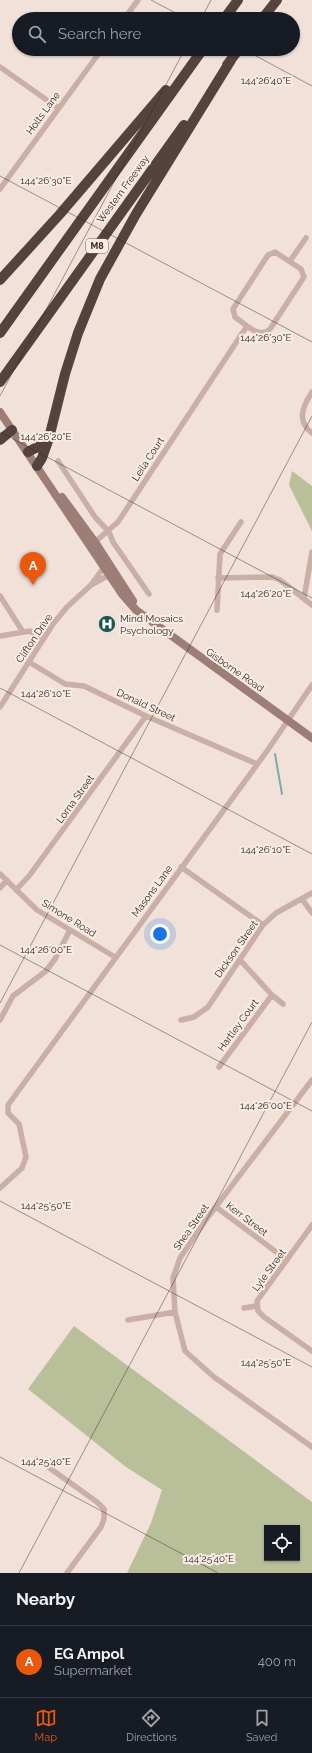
<!DOCTYPE html>
<meta charset="utf-8">
<style>
:root{--surface:#171b24;--page:#242831;--text:#f1f3f6;--muted:#9ea1a6;--line:#363941;--accent:#ea580c}
body{margin:0;font-family:Raleway,sans-serif;background:var(--page);color:var(--text)}
.controls{position:absolute;right:12px;bottom:12px;display:grid;overflow:hidden;border-radius:0px;box-shadow:0 1px 3px #0004}
.controls button{width:36px;height:36px;display:grid;place-items:center;padding:0;border:0;border-bottom:1px solid var(--line);background:var(--surface);color:var(--text);font:20px sans-serif}
.you{position:absolute;left:160px;top:934px;width:14px;height:14px;margin:-10px;border:3px solid #fff;border-radius:50%;background:#1a73e8;box-shadow:0 0 0 6px #1a73e833}
.badge{display:grid;place-items:center;width:26px;height:26px;border-radius:50%;background:var(--accent);color:#fff;font-size:13px;font-weight:700}
.pin{position:absolute;translate:-50% -33px;filter:drop-shadow(0 1px 2px #0008)}
.pin::after{content:'';position:absolute;top:21px;width:14px;height:12px;background:inherit;clip-path:polygon(0 0,100% 0,50% 100%)}
.list{margin:0;padding:0;list-style:none}
h2{display:flex;justify-content:space-between;align-items:center;height:52px;margin:0;padding:0 16px;font-size:17px}
h2 small{font-size:13px;font-weight:400;color:var(--muted)}
.list li{display:grid;grid-template-columns:26px 1fr auto;gap:12px;align-items:center;box-sizing:border-box;height:72px;padding:0 16px;border-top:1px solid var(--line)}
.list b{display:block;font-size:15px;white-space:nowrap}
.list p{margin:0;font-size:13px;white-space:nowrap;color:var(--muted)}
.list em{font-size:13px;font-style:normal;color:var(--muted)}
.icon{flex:none;width:22px;height:22px;fill:none;stroke:currentColor;stroke-width:2;stroke-linecap:round;stroke-linejoin:round}
.map{position:relative;flex:none;width:312px;height:1573px;overflow:hidden}
.search{position:absolute;background:var(--surface);box-shadow:0 1px 3px #0004;left:12px;right:12px;top:12px;height:44px;display:flex;align-items:center;gap:10px;box-sizing:border-box;padding:0 14px;border-radius:22px;color:var(--muted);font-size:15px}
.sheet{height:124px;background:var(--surface)}
nav{display:flex;justify-content:space-around;align-items:center;box-sizing:border-box;height:56px;border-top:1px solid var(--line);background:var(--surface);font-size:11px;color:var(--muted)}
nav a{display:grid;justify-items:center;gap:2px}
nav .on{color:var(--accent)}
.map>svg:first-child{display:block}
.green{fill:#b9c099;fill-rule:evenodd}
.lines{fill:none;stroke-linecap:round;stroke-linejoin:round}
.stream{stroke:#78aea7;stroke-width:2}
.street{stroke:#c9afa5;stroke-width:5.5}
.secondary{stroke:#9c7e76;stroke-width:8}
.highway{stroke:#55413d;stroke-width:10}
.ticks{fill:none;stroke:#342826;stroke-width:1;stroke-opacity:0.45}
.labels{text-anchor:middle;dominant-baseline:central;stroke-width:4;stroke-linejoin:round;paint-order:stroke}
.shield{fill:#f9ece5;stroke:#6f635f;stroke-width:1}
.shield-label{font-size:9px;font-weight:bold;fill:#342826}
.street-label{font-size:10px;fill:#342826;stroke:#f9ece5}
.poi-label{font-size:10px;fill:#342826;stroke:#f9ece5;text-anchor:start}
.ticks-label{font-size:10px;text-anchor:middle;fill:#342826;stroke:#f9ece5;stroke-width:4;stroke-linejoin:round;paint-order:stroke}
</style>
<div class="map">
<svg width="312" height="1573" viewBox="0 0 312 1573">
<rect width="100%" height="100%" fill="#f1e1d9"/>
<path class="green" d="M292,471L312,486V531L289,485Z
M74,1326L312,1502V1573H127L151,1523L162,1490L126,1467L28,1389ZM267,1528H297V1558H267Z"/>
<g class="lines">
<path class="stream" d="M275,754L282,794"/>
<path class="street" d="M124,19L138,0
M0,67L58,108
M0,189L102,49
M275,252L301,269L304,277L270,329C260,340 245,324 235,317L233,309L268,255Z
M290,261L306,238
M312,392C303,406 296,421 312,433
M58,461L95,517L109,532L113,542L149,594
M95,542L118,522L247,326
M218,578L272,577L280,580L312,605
M91,585L109,575
M0,596L23,632
M304,598L312,552
M217,610L220,554L241,522
M0,636L30,631L43,639
M29,662L65,684L84,686L146,716L257,764
M0,707L53,624L67,607L91,585L104,567
M181,867L263,925
M0,874L37,910L115,957
M0,888L7,880
M16,890L29,876L146,716
M302,899L312,913
M240,960L272,995L283,1004
M0,1020L13,996L46,971L55,959L70,930
M181,1020L194,1017L208,1007L263,925L276,913L312,893
M219,1067L272,995
M312,1080L205,1221L180,1258L173,1278L175,1312L185,1351L214,1377L312,1447
M0,1188L22,1168L26,1157L19,1124L8,1113V1105L267,751L312,685
M216,1207L287,1260
M312,1225L257,1301L258,1311L264,1317L312,1351
M244,1308L257,1306
M128,1320L175,1312
M37,1459L97,1502L104,1509V1519L101,1527L67,1573"/>
<path class="secondary" d="M0,412L122,594L136,610L312,738
M62,497L95,542L133,601"/>
<path class="highway" d="M224,19L238,0
M262,19L277,0
M227,65L239,49
M0,280L60,214L166,90
M0,333L203,49
M0,382L184,125
M0,440L12,430
M28,452L41,445L47,436
M37,466L42,458L49,438L65,374L78,333L100,279L136,214L231,60"/>
</g>
<path class="ticks" d="M151,0L187,19M201,19L211,0M243,49L312,86M0,176L312,342M0,396L185,49M0,432L312,598M0,688L312,854M0,945L312,1111M0,1003L312,416M0,1201L312,1367M0,1457L218,1573M19,1573L312,1022"/>
<defs>
<symbol id="hospital-disc" viewBox="-11 -11 22 22"><circle r="9.5" fill="#1c5650" stroke="#f9ece5"/><path d="M-5-5h3v3.5h4V-5h3V5h-3V1.5h-4V5h-3Z" fill="#fff"/></symbol>
</defs>
<g fill-rule="evenodd">
<use href="#hospital-disc" x="97" y="614" width="20" height="20"/>
</g>
<g class="labels">
<rect class="shield" x="86" y="239" width="22" height="14" rx="3"/>
<g class="shield-label">
<text x="97" y="246">M8</text>
</g>
<g class="street-label">
<text transform="translate(43 113) rotate(-54)">Holts Lane</text>
<text transform="translate(123 189) rotate(-54)">Western Freeway</text>
<text transform="translate(148 459) rotate(-57)">Leila Court</text>
<text transform="translate(34 638) rotate(-56)">Clifton Drive</text>
<text transform="translate(235 670) rotate(35)">Gisborne Road</text>
<text transform="translate(146 705) rotate(25)">Donald Street</text>
<text transform="translate(75 799) rotate(-54)">Lorna Street</text>
<text transform="translate(152 891) rotate(-54)">Masons Lane</text>
<text transform="translate(69 918) rotate(32)">Simone Road</text>
<text transform="translate(236 949) rotate(-55)">Dickson Street</text>
<text transform="translate(238 1025) rotate(-54)">Hartley Court</text>
<text transform="translate(247 1219) rotate(37)">Kerr Street</text>
<text transform="translate(191 1227) rotate(-55)">Shea Street</text>
<text transform="translate(269 1270) rotate(-54)">Lyle Street</text>
</g>
<g class="poi-label">
<text x="120" y="618">Mind Mosaics<tspan x="120" dy="12">Psychology</tspan></text>
</g>
</g>
<g class="ticks-label">
<text x="266" y="84">144°26'40"E</text>
<text x="46" y="184">144°26'30"E</text>
<text x="266" y="341">144°26'30"E</text>
<text x="46" y="440">144°26'20"E</text>
<text x="266" y="597">144°26'20"E</text>
<text x="46" y="697">144°26'10"E</text>
<text x="266" y="853">144°26'10"E</text>
<text x="46" y="953">144°26'00"E</text>
<text x="266" y="1109">144°26'00"E</text>
<text x="46" y="1209">144°25'50"E</text>
<text x="266" y="1366">144°25'50"E</text>
<text x="46" y="1465">144°25'40"E</text>
<text x="209" y="1562">144°25'40"E</text>
</g>
</svg>
<div class="controls">
<button><svg class="icon" aria-label="locate" viewBox="0 0 24 24"><circle cx="12" cy="12" r="6"/><path d="M12 2v4M12 18v4M2 12h4M18 12h4"/></svg></button>
</div>
<div class="you"></div>
<div class="pin badge" style="left:33px;top:585px">A</div>
<div class="search"><svg class="icon" aria-label="search" viewBox="0 0 24 24"><circle cx="10" cy="10" r="6"/><path d="M15 15l6 6"/></svg>Search here</div>
</div>
<section class="sheet">
<h2>Nearby<small></small></h2>
<ul class="list">
<li><span class="badge">A</span><div><b>EG Ampol</b><p>Supermarket</p></div><em>400 m</em></li>
</ul>
</section>
<nav>
<a class="on"><svg class="icon" aria-label="map" viewBox="0 0 24 24"><path d="M3 6l6-2 6 2 6-2v14l-6 2-6-2-6 2zM9 4v14M15 6v14"/></svg>Map</a>
<a><svg class="icon" aria-label="directions" viewBox="0 0 24 24"><path d="M12 3l9 9-9 9-9-9zM9 14v-3h6M13 9l2 2-2 2"/></svg>Directions</a>
<a><svg class="icon" aria-label="saved" viewBox="0 0 24 24"><path d="M7 4h10v16l-5-4-5 4z"/></svg>Saved</a>
</nav>
